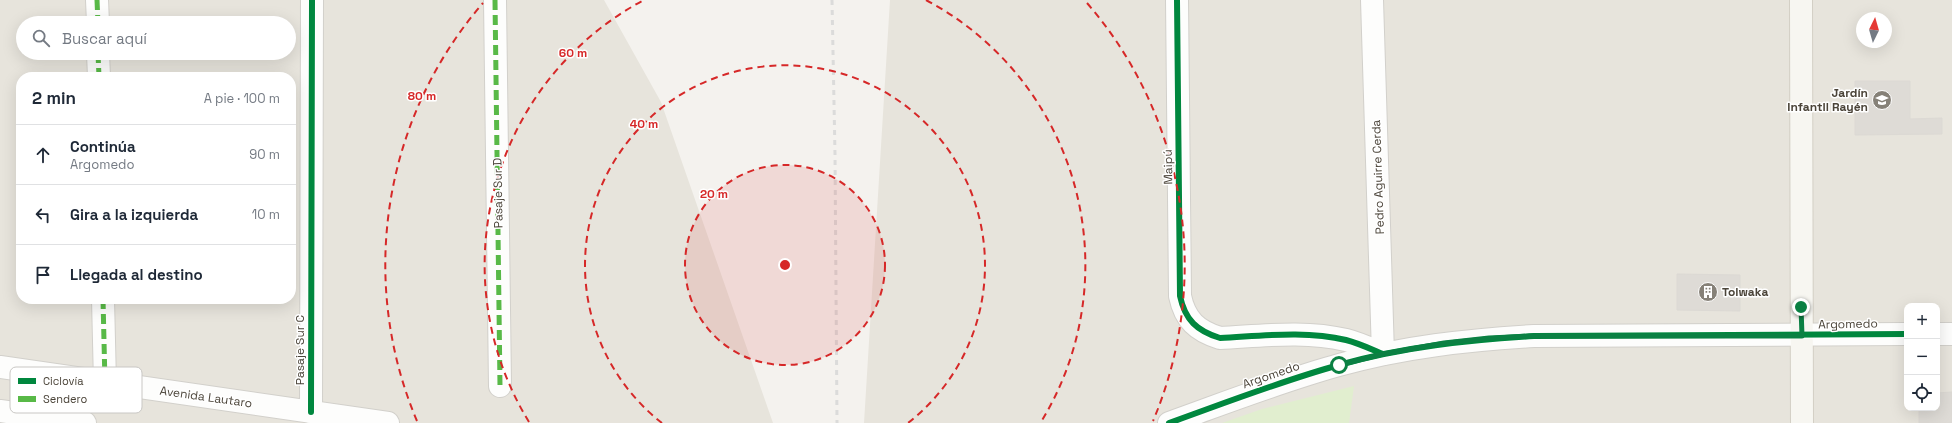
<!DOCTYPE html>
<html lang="es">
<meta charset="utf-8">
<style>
:root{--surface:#fff;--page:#f2f2f3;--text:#1f2937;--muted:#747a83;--line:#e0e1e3}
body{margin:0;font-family:"Space Grotesk",sans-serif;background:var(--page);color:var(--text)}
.controls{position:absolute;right:12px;bottom:12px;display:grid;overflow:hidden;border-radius:8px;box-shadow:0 4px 16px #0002}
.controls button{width:36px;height:36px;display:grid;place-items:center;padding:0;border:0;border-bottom:1px solid var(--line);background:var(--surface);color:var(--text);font:20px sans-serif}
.compass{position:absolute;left:1856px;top:12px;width:36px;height:36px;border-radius:50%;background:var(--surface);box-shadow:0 4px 16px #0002;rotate:5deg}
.stop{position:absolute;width:12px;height:12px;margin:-9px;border:3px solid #0b8043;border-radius:50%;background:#fff}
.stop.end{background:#0b8043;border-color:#fff;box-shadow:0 1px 4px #0008}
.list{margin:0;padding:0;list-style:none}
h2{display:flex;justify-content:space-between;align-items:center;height:52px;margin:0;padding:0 16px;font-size:17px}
h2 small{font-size:13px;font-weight:400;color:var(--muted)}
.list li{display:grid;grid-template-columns:26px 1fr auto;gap:12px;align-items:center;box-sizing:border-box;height:60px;padding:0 16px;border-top:1px solid var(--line)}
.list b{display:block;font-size:15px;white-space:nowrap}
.list p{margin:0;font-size:13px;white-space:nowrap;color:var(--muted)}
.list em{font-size:13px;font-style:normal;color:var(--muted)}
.icon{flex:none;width:22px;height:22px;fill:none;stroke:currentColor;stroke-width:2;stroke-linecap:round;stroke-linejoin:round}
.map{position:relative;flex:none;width:1952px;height:423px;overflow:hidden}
.search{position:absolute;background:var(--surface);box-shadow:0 4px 16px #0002;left:16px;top:16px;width:280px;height:44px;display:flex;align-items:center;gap:10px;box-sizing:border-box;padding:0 14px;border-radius:22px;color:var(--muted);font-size:15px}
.panel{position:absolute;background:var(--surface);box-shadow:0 4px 16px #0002;left:16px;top:72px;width:280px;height:232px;border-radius:16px}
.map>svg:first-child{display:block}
.residential{fill:#e7e4dc;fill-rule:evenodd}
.green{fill:#e1eecf}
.building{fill:#dedbd6;stroke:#dcd9d4}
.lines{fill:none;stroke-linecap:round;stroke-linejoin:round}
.minor-casing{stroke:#d2d0cb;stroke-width:24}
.tertiary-casing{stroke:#d2d0cb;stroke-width:24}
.secondary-casing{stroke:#d3cfc5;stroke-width:24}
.minor{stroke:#fdfdfc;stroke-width:22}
.tertiary{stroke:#fdfdfc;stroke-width:22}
.secondary{stroke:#f7f6f1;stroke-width:22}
.rail{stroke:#dbdbda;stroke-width:3;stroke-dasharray:5 5;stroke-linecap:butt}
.quiet{stroke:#58b947;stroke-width:5;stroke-dasharray:10 5;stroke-linecap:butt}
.cycleway-casing{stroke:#fff;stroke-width:8}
.cycleway{stroke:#00873e;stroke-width:6}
.route{stroke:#0b8043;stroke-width:5}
.ring{fill:none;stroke:#d62828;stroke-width:2;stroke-dasharray:7 5}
.labels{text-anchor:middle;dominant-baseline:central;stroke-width:3;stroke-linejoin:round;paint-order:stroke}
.poi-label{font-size:12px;font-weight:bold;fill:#4b4439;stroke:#fff;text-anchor:end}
.street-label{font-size:12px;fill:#4b4439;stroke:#fff}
.key{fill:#fff;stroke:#c9c7c4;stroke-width:1}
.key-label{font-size:11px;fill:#4b4439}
.centre{fill:#d62828;stroke:#fff;stroke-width:2}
.ring-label{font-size:12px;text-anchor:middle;font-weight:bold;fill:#d62828;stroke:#fff;stroke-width:3;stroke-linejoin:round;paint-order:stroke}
</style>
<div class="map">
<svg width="1952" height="423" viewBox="0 0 1952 423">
<rect width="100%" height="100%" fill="#f4f2ee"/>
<path class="residential" d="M0,0H604L661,102L773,423H0ZM23,23H289V53H23ZM21,77H291V299H21Z
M890,0H1952V423H864ZM1862,18H1886V42H1862ZM1907,306H1937V408H1907Z"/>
<path class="green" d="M1354,386L1349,423H1222L1262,409Z"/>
<path class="building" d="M1855,81H1910V119L1942,118V134L1855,135Z
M1677,274L1740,275V311L1677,310Z
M1952,392V423H1919V408H1937V393Z"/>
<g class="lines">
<defs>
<path id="minor" d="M97,0L98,23
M495,0L500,386
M1177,0L1180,296C1185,320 1197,331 1220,338C1261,336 1305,330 1346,340C1358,343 1371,349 1383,354L1372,0
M98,53L99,77
M103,299L105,383
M311,412L312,0"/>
<path id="tertiary" d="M1937,334H1952
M0,367L388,423
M0,411L85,423
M1169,423C1225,403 1281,381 1339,365C1402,347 1468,340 1534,336L1907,334"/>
<path id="secondary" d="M1801,0L1802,423"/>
</defs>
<use href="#minor" class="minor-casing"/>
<use href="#tertiary" class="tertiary-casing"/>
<use href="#secondary" class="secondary-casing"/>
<use href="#minor" class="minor"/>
<use href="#tertiary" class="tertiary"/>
<use href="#secondary" class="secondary"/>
<path class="rail" d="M832,0L835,154L837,423"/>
<path class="quiet" d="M97,0L98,23
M495,0L500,386
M98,53L99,77
M103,299L105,383"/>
<defs>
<path id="cycleway" d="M1177,0L1180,296C1185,320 1197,331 1220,338C1261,336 1305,330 1346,340C1358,343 1371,349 1383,354
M311,412L312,0
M1169,423C1225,403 1281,381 1339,365C1402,347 1468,340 1534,336L1907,334"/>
</defs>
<use href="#cycleway" class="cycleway-casing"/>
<use href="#cycleway" class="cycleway"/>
</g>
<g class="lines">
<path class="route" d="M1339,365L1383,354L1444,343L1489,338L1534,336H1802L1801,307"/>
</g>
<circle cx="785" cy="265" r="100" fill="#d62828" fill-opacity=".12"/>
<g class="ring">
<circle cx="785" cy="265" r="100"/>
<path d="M662 423A200 200 0 1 1 908 423"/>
<path d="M529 422A300 300 0 0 1 644 0M926 0A300 300 0 0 1 1041 422"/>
<path d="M417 421A400 400 0 0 1 483 3M1087 3A400 400 0 0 1 1153 421"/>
</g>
<defs>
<symbol id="school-disc" viewBox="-11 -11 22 22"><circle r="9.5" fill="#868178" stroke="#fff"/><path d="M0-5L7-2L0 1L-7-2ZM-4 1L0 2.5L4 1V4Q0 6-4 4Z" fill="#fff"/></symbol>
<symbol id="building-disc" viewBox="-11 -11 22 22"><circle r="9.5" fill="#868178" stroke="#fff"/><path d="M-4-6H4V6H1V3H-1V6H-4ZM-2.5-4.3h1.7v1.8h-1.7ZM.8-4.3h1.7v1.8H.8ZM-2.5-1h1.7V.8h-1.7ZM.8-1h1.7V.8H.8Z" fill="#fff"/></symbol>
</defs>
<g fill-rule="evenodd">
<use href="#school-disc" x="1871" y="89" width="22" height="22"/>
<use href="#building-disc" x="1697" y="281" width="22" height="22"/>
</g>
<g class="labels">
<g class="poi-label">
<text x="1868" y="93">Jardín<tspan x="1868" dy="14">Infantil Rayén</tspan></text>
<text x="1722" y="292" text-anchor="start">Tolwaka</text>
</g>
<g class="street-label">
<text transform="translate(1168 167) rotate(-91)">Maipú</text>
<text transform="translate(1378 177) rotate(-92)">Pedro Aguirre Cerda</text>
<text transform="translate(498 193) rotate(-91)">Pasaje Sur D</text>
<text transform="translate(1848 324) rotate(-1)">Argomedo</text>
<text transform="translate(300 350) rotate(-90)">Pasaje Sur C</text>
<text transform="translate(1271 375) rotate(-19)">Argomedo</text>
<text transform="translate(206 397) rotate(8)">Avenida Lautaro</text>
</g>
</g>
<rect x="10" y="367" width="132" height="46" rx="6" class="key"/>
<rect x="18" y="378" width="18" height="6" fill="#00873e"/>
<rect x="18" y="396" width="18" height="6" fill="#58b947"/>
<g class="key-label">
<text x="43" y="385">Ciclovía</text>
<text x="43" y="403">Sendero</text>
</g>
<circle cx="785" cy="265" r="6" class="centre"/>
<g class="ring-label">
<text x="573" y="57">60 m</text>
<text x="422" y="100">80 m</text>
<text x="644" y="128">40 m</text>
<text x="714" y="198">20 m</text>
</g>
</svg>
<div class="controls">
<button>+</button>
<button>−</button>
<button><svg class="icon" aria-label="locate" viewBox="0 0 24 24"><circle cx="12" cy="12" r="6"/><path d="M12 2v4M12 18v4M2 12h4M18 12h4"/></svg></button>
</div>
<svg class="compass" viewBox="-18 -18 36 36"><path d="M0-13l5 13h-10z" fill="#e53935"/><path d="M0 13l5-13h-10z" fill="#747a83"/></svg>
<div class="stop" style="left:1339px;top:365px"></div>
<div class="stop end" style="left:1801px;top:307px"></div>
<div class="search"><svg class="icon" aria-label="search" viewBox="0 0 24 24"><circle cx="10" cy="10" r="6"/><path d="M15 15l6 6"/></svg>Buscar aquí</div>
<section class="panel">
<h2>2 min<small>A pie · 100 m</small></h2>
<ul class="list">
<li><svg class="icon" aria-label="ahead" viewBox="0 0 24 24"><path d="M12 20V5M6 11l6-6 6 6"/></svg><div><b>Continúa</b><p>Argomedo</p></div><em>90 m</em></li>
<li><svg class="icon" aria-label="left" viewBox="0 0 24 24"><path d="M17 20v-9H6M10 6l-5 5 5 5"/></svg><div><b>Gira a la izquierda</b></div><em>10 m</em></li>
<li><svg class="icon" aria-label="arrive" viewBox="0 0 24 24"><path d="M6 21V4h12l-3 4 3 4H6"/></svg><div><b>Llegada al destino</b></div></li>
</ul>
</section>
</div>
